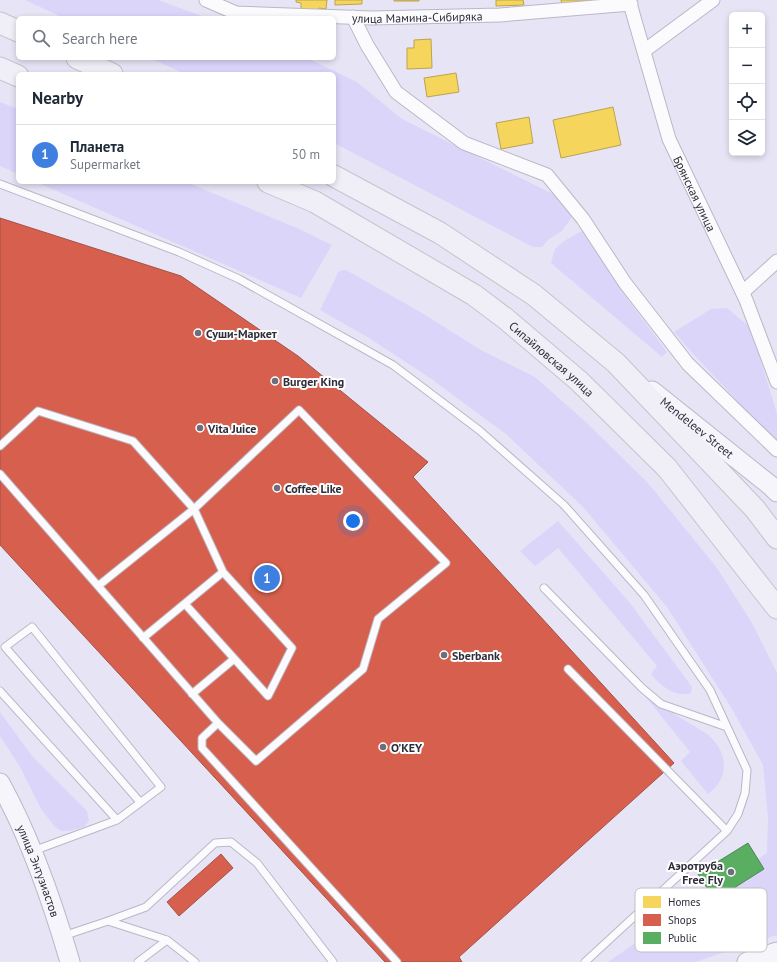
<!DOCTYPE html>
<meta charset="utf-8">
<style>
:root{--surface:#fff;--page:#f2f2f3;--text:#1f2937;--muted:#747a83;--line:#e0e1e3;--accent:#6f6d7b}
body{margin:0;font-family:"PT Sans",sans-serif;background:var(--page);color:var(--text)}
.controls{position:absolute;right:12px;top:12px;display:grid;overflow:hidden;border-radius:6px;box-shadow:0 2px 6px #0003}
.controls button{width:36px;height:36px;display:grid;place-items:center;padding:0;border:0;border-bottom:1px solid var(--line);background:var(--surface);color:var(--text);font:20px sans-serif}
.you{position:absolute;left:353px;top:521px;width:14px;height:14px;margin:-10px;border:3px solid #fff;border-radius:50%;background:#1a73e8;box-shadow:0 0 0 6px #1a73e833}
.badge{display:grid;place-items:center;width:26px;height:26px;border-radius:50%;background:var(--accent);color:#fff;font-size:13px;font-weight:700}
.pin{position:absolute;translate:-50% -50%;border:2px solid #fff;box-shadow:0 1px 4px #0006}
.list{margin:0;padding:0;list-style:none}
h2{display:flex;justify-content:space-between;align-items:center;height:52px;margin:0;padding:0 16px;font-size:17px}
h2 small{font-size:13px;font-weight:400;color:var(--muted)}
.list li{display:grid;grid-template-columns:26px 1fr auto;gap:12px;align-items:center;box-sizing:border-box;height:60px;padding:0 16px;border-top:1px solid var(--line)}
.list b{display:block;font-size:15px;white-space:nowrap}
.list p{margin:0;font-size:13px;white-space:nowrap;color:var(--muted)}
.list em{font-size:13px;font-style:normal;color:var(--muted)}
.icon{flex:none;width:22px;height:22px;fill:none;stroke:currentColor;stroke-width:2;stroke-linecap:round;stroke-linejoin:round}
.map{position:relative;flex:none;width:777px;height:962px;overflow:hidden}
.search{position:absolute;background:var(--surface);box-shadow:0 2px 6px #0003;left:16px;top:16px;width:320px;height:44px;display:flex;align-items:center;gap:10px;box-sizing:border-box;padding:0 14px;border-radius:6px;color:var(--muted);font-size:15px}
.panel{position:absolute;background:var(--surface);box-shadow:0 2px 6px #0003;left:16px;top:72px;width:320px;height:112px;border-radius:6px}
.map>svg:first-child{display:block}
.green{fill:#dbd5fa}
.homes{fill:#f6d55c;stroke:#baa352}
.shops{fill:#d6604d;stroke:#a45147}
.public{fill:#5aae61;stroke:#4d8755}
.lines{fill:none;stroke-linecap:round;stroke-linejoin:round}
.lane-casing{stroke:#bab7c6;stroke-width:9}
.street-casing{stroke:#bab7c6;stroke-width:15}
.secondary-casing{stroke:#bab7c6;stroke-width:21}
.primary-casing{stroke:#c5c3cc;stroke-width:23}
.lane{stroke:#fbfbfe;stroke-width:7}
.street{stroke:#fbfbfe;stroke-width:13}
.secondary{stroke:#f6f5fb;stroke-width:19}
.primary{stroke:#f0eff8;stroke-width:21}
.poi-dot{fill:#6f6d7b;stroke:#fff;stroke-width:1.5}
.labels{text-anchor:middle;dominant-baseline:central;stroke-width:4;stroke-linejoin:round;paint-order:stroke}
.street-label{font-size:12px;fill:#2f2d39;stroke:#fff}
.poi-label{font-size:12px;font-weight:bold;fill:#2f2d39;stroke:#fff;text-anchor:start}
.key{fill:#fff;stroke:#c1c0c4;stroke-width:1}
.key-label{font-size:11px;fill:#2f2d39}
</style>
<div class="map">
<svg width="777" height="962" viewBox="0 0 777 962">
<rect width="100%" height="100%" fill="#e7e4f6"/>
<path class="green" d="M25,0H158L207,18H64Z
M150,58H307L357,82L402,119L559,197L572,217L562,231L549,239L542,247H533L334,143V74H185Z
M0,102L18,109V174L0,166Z
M36,182H186L297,228L332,245L301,298Z
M582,231L629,301L667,352L662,357L551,263L555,249L564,241Z
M346,270L422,313L481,350L535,377L588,424L648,483L717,568L752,623L777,673V935L695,962H608L700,898L767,853L768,818L763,765L732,709L667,607L583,507L507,435L430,378L369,338L320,310L339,271Z
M727,308L751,328L777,414V443L695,356L674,332L711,309Z
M558,521L630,603L692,687L691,693C676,698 660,686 651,674L657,666L558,548L535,566L520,551Z
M645,696L707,734C728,751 731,778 708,794L681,761L690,752Z
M0,712L32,756L87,811L89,821L84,827L69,831H61L55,827L41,809L20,767L0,736Z"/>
<path class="homes" d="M296,0H327L326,9L319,8V12L301,10V3L296,2Z
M335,0H362V4L335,5Z
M394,0H419V1H394Z
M496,0H523L524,5L496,6Z
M561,0H598V3L562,5Z
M431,39L432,68L407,69V48H414V40Z
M456,73L459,92L427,97L424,78Z
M613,107L621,145L561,158L553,120Z
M529,117L533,143L501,149L496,123Z"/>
<path class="shops" d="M0,218L181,276L298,356L428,462L413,477L674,763L459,957L462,962H385L0,545Z
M221,854L233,868L179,916L167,902Z"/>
<path class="public" d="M748,843L764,869L715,900L698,874Z"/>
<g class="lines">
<defs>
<path id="lane" d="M0,184L179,252L239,279L393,365L479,430L564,505L644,595L710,690L747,770L745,793L738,814L727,831L585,962
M0,446L38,411L133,441L194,509L223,572L143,638
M0,474L218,723
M98,586L194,509L299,410L446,563L378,619L363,669L256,761L218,723L202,738V748L397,962
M544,588L642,688L661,704L727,727
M185,604L268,696L292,648L223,572
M568,669L727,831
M0,691L117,820
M192,694L234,659
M33,851L117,820L161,787L32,627L5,647L140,802
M108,921L146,907L215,843L231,842L257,863L333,962
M63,936L108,921L167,940L195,962
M138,962L167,940"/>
<g id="street">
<path id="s1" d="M206,0L236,13L372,18L500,15L631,4"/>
<path id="s2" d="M629,0L669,139L746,300L777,382"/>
<path d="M353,17L367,45L396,92L464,143L547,175L583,219L625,283L688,364L777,450"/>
<path d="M644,51L713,0"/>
<path d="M743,292L777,261"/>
</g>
<g id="secondary">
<path id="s3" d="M652,391L771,486L777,492"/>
<path id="s4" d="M0,783C31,839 52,900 70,962"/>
<path d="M747,962L777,952"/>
</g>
<g id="primary">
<path d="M0,23L18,31"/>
<path d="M77,58L112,74"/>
<path d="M0,68L18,76"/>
<path d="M334,176L440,233L534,295L616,363L755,509L777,538"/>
<path id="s5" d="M268,182L315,202L474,295L506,319L579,381L667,468L777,608"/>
</g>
</defs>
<use href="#lane" class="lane-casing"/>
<use href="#street" class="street-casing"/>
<use href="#secondary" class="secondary-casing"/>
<use href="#primary" class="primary-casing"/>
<use href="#lane" class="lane"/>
<use href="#street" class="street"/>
<use href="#secondary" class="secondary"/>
<use href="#primary" class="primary"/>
</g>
<g class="poi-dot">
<circle cx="198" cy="333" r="4"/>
<circle cx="275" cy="381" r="4"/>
<circle cx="200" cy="428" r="4"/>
<circle cx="277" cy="488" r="4"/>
<circle cx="444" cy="655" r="4"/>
<circle cx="383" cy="747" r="4"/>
<circle cx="731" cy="872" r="4"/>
</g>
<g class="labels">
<g class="street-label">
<text stroke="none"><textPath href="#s1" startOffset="214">улица Мамина-Сибиряка</textPath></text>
<text stroke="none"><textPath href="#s2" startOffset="205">Брянская улица</textPath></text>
<text stroke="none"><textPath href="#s5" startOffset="336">Сипайловская улица</textPath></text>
<text stroke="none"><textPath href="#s3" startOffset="58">Mendeleev Street</textPath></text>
<text stroke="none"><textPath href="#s4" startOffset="96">улица Энтузиастов</textPath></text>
</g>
<g class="poi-label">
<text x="206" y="333">Суши-Маркет</text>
<text x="283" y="381">Burger King</text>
<text x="208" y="428">Vita Juice</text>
<text x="285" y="488">Coffee Like</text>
<text x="452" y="655">Sberbank</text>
<text x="391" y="747">O’KEY</text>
<text x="723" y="865" text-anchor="end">Аэротруба<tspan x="723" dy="14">Free Fly</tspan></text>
</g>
</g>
<rect x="635" y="888" width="132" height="64" rx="6" class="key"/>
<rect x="643" y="896" width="18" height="12" fill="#f6d55c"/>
<rect x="643" y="914" width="18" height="12" fill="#d6604d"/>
<rect x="643" y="932" width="18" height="12" fill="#5aae61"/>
<g class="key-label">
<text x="668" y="906">Homes</text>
<text x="668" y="924">Shops</text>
<text x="668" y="942">Public</text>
</g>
</svg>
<div class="controls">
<button>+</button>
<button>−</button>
<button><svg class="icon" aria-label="locate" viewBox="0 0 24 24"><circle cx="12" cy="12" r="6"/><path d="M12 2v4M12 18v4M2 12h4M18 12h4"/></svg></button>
<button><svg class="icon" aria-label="layers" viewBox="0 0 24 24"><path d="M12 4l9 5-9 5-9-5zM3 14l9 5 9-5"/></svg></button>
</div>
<div class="you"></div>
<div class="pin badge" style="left:267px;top:578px;background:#3f7fe0">1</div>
<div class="search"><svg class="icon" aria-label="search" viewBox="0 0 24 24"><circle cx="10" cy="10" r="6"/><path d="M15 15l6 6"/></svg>Search here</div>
<section class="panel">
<h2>Nearby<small></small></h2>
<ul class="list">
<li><span class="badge" style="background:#3f7fe0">1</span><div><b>Планета</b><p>Supermarket</p></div><em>50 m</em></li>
</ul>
</section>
</div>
